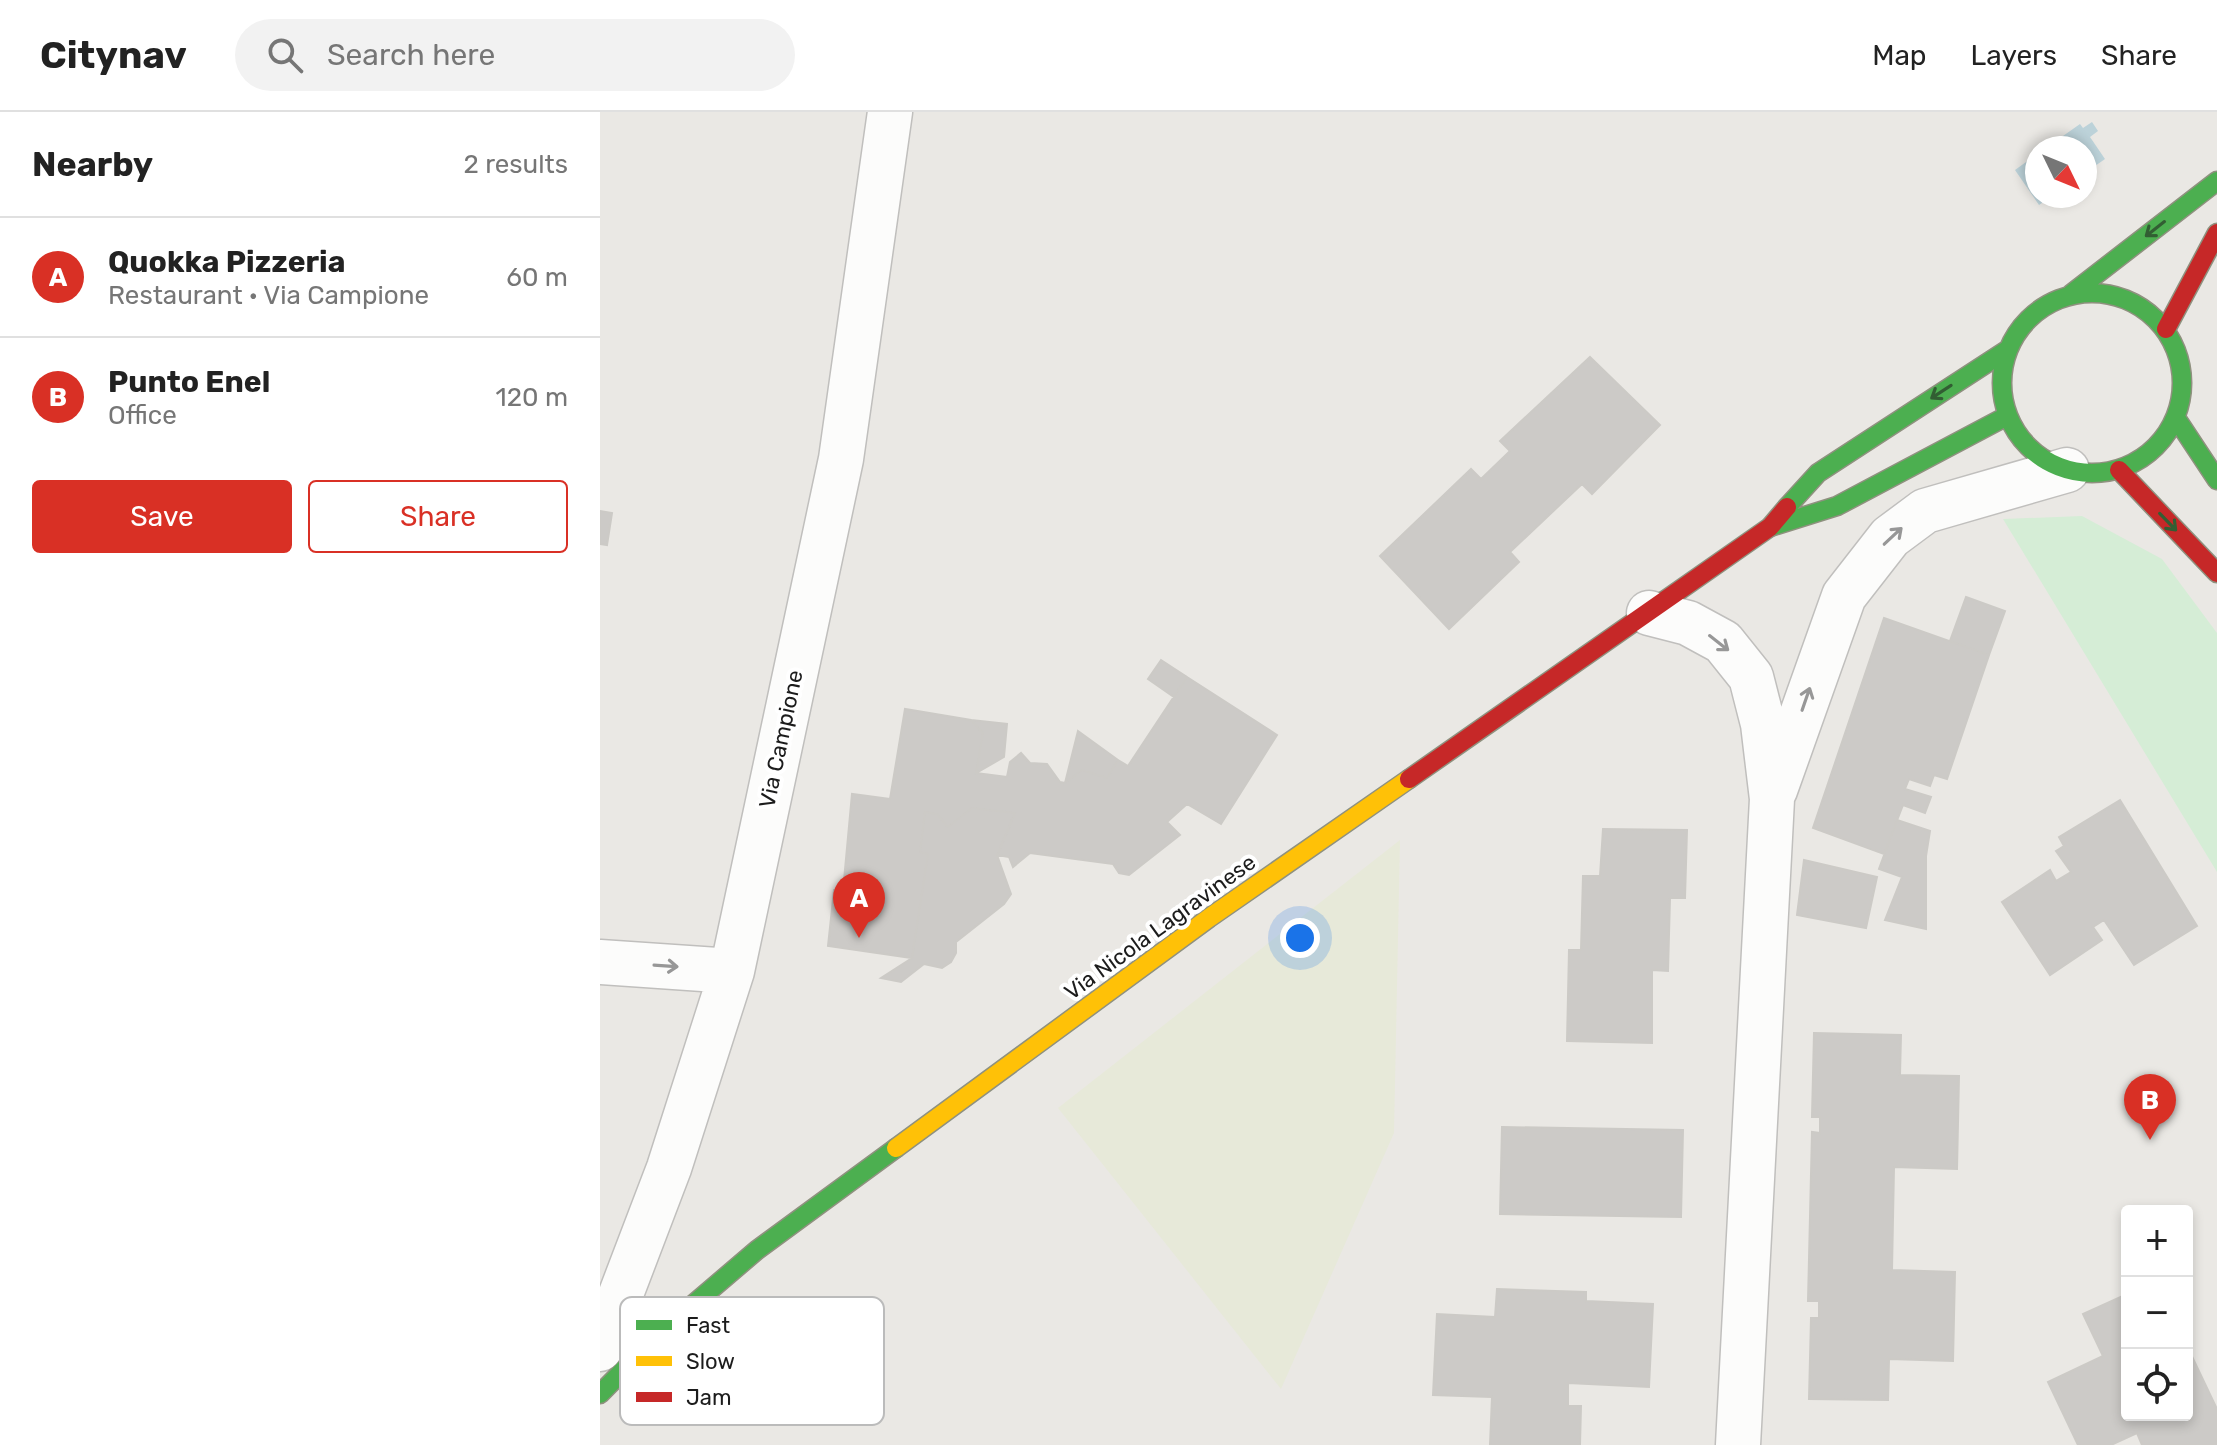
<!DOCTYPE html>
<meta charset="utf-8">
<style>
:root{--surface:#fff;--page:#f2f2f2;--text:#222;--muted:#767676;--line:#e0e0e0;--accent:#d93025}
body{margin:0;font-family:Rubik,sans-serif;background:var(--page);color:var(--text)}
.controls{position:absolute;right:24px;bottom:24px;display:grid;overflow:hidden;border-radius:8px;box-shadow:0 4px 12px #0003}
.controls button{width:72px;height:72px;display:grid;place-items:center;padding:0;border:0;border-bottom:2px solid var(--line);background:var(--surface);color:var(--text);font:40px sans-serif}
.compass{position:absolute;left:1425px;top:24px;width:72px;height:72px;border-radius:50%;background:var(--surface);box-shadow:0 4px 12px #0003;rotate:133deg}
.you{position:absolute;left:700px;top:826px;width:28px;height:28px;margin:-20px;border:6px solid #fff;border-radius:50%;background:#1a73e8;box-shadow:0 0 0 12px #1a73e833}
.badge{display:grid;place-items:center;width:52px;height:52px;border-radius:50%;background:var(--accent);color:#fff;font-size:26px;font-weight:700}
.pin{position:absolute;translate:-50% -66px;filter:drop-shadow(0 2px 4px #0008)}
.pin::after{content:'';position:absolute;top:42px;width:28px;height:24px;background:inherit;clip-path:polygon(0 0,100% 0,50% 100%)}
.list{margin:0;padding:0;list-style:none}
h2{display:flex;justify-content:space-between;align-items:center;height:104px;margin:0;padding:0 32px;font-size:34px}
h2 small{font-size:26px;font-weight:400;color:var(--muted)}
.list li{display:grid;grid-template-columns:52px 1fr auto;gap:24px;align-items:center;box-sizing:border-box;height:120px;padding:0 32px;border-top:2px solid var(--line)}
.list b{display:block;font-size:30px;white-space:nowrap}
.list p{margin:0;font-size:26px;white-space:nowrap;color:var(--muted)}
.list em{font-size:26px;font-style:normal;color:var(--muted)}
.actions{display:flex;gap:16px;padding:24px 32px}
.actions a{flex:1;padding:18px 0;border:2px solid var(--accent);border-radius:8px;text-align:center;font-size:28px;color:var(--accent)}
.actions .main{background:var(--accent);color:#fff}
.icon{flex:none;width:44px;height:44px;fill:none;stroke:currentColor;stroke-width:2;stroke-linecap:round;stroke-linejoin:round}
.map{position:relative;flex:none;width:1617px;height:1333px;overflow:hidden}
header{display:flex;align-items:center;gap:48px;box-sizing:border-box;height:112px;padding:0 40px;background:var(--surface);border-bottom:2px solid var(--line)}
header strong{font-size:38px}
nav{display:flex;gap:44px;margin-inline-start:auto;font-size:28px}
.search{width:560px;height:72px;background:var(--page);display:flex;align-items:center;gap:20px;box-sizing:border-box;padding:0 28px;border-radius:44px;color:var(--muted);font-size:30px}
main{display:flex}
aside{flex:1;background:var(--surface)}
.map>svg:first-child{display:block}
.farmland{fill:#e7e9d9}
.park{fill:#d5edd6}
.water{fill:#bcd2d9}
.building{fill:#cccac7;stroke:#cccac6;stroke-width:2}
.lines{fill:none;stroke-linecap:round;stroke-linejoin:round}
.street-casing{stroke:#c0bfbd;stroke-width:47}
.fast-casing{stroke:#8f917f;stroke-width:21}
.slow-casing{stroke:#8f917f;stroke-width:21}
.jam-casing{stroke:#8f917f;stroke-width:21}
.street{stroke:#fcfcfb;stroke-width:44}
.fast{stroke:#4caf50;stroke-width:18}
.slow{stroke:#ffc107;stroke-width:18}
.jam{stroke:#c62828;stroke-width:18}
.oneway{stroke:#325e33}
.oneway2{stroke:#979797}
.labels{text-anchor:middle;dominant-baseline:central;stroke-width:8;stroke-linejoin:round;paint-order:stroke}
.street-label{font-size:22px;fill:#1c1c1c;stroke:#fff}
.key{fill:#fff;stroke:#bbb;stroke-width:2}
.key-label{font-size:22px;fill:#1c1c1c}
</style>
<header>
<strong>Citynav</strong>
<div class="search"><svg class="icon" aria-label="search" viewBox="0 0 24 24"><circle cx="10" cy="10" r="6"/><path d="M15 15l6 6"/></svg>Search here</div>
<nav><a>Map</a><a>Layers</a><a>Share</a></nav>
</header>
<main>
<aside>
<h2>Nearby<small>2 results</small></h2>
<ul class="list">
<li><span class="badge">A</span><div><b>Quokka Pizzeria</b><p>Restaurant · Via Campione</p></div><em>60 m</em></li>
<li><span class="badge">B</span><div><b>Punto Enel</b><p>Office</p></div><em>120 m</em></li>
</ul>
<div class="actions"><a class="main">Save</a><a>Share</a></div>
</aside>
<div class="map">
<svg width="1617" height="1333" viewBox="0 0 1617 1333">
<rect width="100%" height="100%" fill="#eae8e4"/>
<path class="farmland" d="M800,728L794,1021L681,1277L458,996Z"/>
<path class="park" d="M1482,404L1562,447L1617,521V760L1403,407Z"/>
<path class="water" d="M1492,10L1498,19L1490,25L1505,47L1485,61V36H1446L1480,12L1483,16Z
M1437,42V84H1452L1439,93L1415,58Z"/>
<path class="building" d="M990,245L1060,313L992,382L982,372L910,440L919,450L849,517L780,444L871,357L881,367L910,339L900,329Z
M0,399L12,401L7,433L0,432Z
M1366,485L1405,499L1389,543L1350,529Z
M1284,506L1389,543L1347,667L1334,663L1330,674L1309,667L1305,677L1331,685L1325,701L1303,693L1284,742L1213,716Z
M561,548L587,565L574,585L548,567Z
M587,565L677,623L621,712L587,692L567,710L580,723L529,763L519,761L513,752L430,741L413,755L409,745L397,743L415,701L372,696L348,715L337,702L325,700L320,740L328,742L312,846L228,834L234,778L243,779L252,682L290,687L305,597L371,608L383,621L376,661L407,665L410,650L421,641L430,651L447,652L460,670L465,671L482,658L507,666L518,648L528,654Z
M371,608L407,612L404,645L376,661L383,621Z
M478,619L518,648L507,666L482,658L465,671Z
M1520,688L1597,814L1534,853L1504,808L1493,815L1502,828L1450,863L1402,790L1450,758L1456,769L1471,760L1456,739L1464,734L1459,725Z
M372,696L415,701L397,743L411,782L404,792L356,830V841L351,850L342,856L324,852L301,870L281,866L312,846L328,742L320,740L325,700L337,702L348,715Z
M1297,708L1330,719L1326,744V817L1285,808L1302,765L1279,757Z
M1003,717L1087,718L1085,786H1070L1068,859L1052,858V931L967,929L969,838H981L983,764H1000Z
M1204,748L1277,765L1266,816L1197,803Z
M1214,921L1301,923L1300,963L1359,964L1357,1057L1294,1055L1292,1158L1355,1160L1353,1249L1289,1247L1288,1288L1209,1287L1211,1206H1219V1189H1208L1212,1020L1220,1021V1005H1212Z
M902,1015L1083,1018L1081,1105L900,1102Z
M897,1177L986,1180V1189L1053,1192L1049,1275L968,1271V1294H981L980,1333H890L892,1285L833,1283L837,1202L895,1205Z
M1527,1182V1303H1587V1234L1617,1297V1333H1542L1537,1321L1511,1333H1478L1448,1270L1503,1244L1483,1202Z"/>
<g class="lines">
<defs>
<path id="street" d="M1049,501L1088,511L1123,530L1151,565L1163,612L1172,687L1138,1333
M1175,678L1244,484L1290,425L1325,399L1467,358
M0,850L132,859
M0,1237L69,1056L132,859L241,347L290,0"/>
<path id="fast" d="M1402 271a90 90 0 1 1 180 0a90 90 0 1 1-180 0Z
M1471,182L1617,69
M1576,306L1617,368
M1187,395L1218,361L1407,238
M1170,415L1237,394L1407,304
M0,1282L61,1220L157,1138L296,1036"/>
<path id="slow" d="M296,1036L609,806L809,667"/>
<path id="jam" d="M1566,217L1617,121
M1519,358L1617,461
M809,667L1170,415L1187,395"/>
</defs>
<use href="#street" class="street-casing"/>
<use href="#fast" class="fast-casing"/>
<use href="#slow" class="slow-casing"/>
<use href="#jam" class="jam-casing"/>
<use href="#street" class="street"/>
<use href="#fast" class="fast"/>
<use href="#slow" class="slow"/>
<use href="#jam" class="jam"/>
</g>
<defs><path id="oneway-shaft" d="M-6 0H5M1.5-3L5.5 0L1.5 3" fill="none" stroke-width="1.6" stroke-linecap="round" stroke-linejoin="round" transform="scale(2)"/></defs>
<g class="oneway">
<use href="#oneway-shaft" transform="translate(1555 117) rotate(142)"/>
<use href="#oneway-shaft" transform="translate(1341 280) rotate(147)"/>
<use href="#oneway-shaft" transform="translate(1568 410) rotate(46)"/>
</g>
<g class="oneway2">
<use href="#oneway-shaft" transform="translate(1293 424) rotate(-43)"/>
<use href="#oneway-shaft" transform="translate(1119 531) rotate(38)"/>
<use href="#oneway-shaft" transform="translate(1206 587) rotate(-71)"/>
<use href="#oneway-shaft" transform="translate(66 854) rotate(4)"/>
</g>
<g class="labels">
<g class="street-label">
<text transform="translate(181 627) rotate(-78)">Via Campione</text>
<text transform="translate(560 815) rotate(-36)">Via Nicola Lagravinese</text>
</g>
</g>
<rect x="20" y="1185" width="264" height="128" rx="12" class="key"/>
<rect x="36" y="1208" width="36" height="10" fill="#4caf50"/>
<rect x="36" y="1244" width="36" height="10" fill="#ffc107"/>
<rect x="36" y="1280" width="36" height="10" fill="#c62828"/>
<g class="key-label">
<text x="86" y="1221">Fast</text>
<text x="86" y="1257">Slow</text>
<text x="86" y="1293">Jam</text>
</g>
</svg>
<div class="controls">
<button>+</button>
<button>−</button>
<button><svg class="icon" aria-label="locate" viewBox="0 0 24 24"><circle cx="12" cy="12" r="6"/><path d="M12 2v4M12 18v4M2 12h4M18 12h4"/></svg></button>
</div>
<svg class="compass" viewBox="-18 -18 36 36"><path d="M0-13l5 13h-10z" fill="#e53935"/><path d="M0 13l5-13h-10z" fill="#767676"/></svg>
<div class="you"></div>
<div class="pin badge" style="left:259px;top:826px">A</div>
<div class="pin badge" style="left:1550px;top:1028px">B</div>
</div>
</main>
